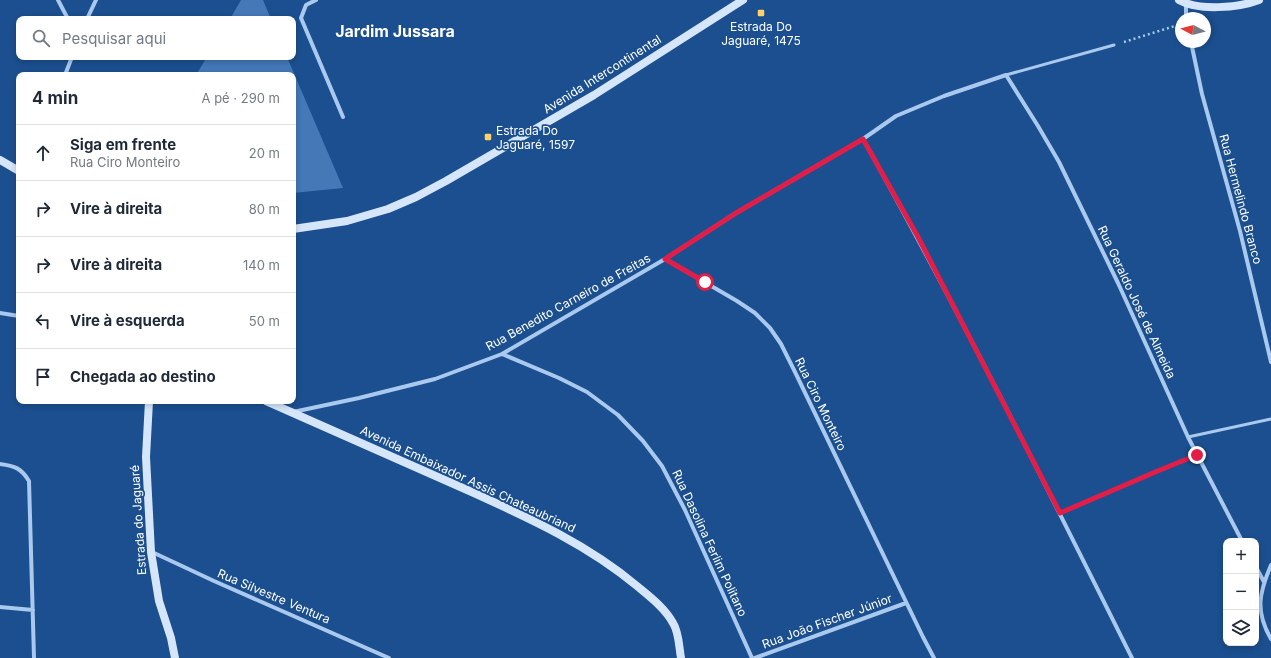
<!DOCTYPE html>
<html lang="pt">
<meta charset="utf-8">
<style>
:root{--surface:#fff;--page:#f6f6f7;--text:#1f2937;--muted:#747a83;--line:#e0e1e3}
body{margin:0;font-family:Inter,sans-serif;background:var(--page);color:var(--text)}
.controls{position:absolute;right:12px;bottom:12px;display:grid;overflow:hidden;border-radius:8px;box-shadow:0 2px 6px #0003}
.controls button{width:36px;height:36px;display:grid;place-items:center;padding:0;border:0;border-bottom:1px solid var(--line);background:var(--surface);color:var(--text);font:20px sans-serif}
.compass{position:absolute;left:1175px;top:12px;width:36px;height:36px;border-radius:50%;background:var(--surface);box-shadow:0 2px 6px #0003;rotate:277deg}
.stop{position:absolute;width:12px;height:12px;margin:-9px;border:3px solid #e11d48;border-radius:50%;background:#fff}
.stop.end{background:#e11d48;border-color:#fff;box-shadow:0 1px 4px #0008}
.list{margin:0;padding:0;list-style:none}
h2{display:flex;justify-content:space-between;align-items:center;height:52px;margin:0;padding:0 16px;font-size:17px}
h2 small{font-size:13px;font-weight:400;color:var(--muted)}
.list li{display:grid;grid-template-columns:26px 1fr auto;gap:12px;align-items:center;box-sizing:border-box;height:56px;padding:0 16px;border-top:1px solid var(--line)}
.list b{display:block;font-size:15px;white-space:nowrap}
.list p{margin:0;font-size:13px;white-space:nowrap;color:var(--muted)}
.list em{font-size:13px;font-style:normal;color:var(--muted)}
.icon{flex:none;width:22px;height:22px;fill:none;stroke:currentColor;stroke-width:2;stroke-linecap:round;stroke-linejoin:round}
.map{position:relative;flex:none;width:1271px;height:658px;overflow:hidden}
.search{position:absolute;background:var(--surface);box-shadow:0 2px 6px #0003;left:16px;top:16px;width:280px;height:44px;display:flex;align-items:center;gap:10px;box-sizing:border-box;padding:0 14px;border-radius:8px;color:var(--muted);font-size:15px}
.panel{position:absolute;background:var(--surface);box-shadow:0 2px 6px #0003;left:16px;top:72px;width:280px;height:332px;border-radius:8px}
.map>svg:first-child{display:block}
.building{fill:#4478b7}
.lines{fill:none;stroke-linecap:round;stroke-linejoin:round}
.path{stroke:#a9c9ee;stroke-width:2.5;stroke-dasharray:2 3;stroke-linecap:butt}
.lane{stroke:#a9c9ee;stroke-width:3}
.street{stroke:#a9c9ee;stroke-width:4}
.secondary{stroke:#d6e6fa;stroke-width:8}
.route{stroke:#e11d48;stroke-width:5}
.poi-dot{fill:#ffd166;stroke:#1b4f8f;stroke-width:1.5}
.labels{text-anchor:middle;dominant-baseline:central;stroke-width:3.5;stroke-linejoin:round;paint-order:stroke}
.poi-label{font-size:12px;fill:#fff;stroke:#1b4f8f}
.street-label{font-size:12px;fill:#fff;stroke:#1b4f8f}
.district-label{font-size:16px;font-weight:bold;fill:#fff;stroke:#1b4f8f}
</style>
<div class="map">
<svg width="1271" height="658" viewBox="0 0 1271 658">
<rect width="100%" height="100%" fill="#1b4f8f"/>
<path class="building" d="M241,0H263L271,19H230Z
M207,57H287L343,188L293,193V75H196Z"/>
<g class="lines">
<path class="path" d="M1124,42L1178,25"/>
<path class="lane" d="M1006,75L1114,45
M1188,437L1271,419
M1060,513L1160,470L1197,455"/>
<path class="street" d="M58,0L68,19
M316,0L306,5L301,18L343,117
M1186,4V18
M87,19L96,0
M1191,42L1202,94L1240,231L1271,362
M65,75L72,57
M863,139C958,309 1045,484 1132,658
M665,259L737,301L755,313L770,328L781,344L795,372L923,637L934,658
M0,313L19,316
M502,354L559,378L587,392L618,415L643,441L662,466L685,510L752,658
M293,412L359,398L435,379L502,354L665,259L736,213L863,139L896,116L944,96L1006,75L1038,126L1059,162L1118,283L1188,437L1242,541
M0,464C15,466 21,468 29,481L34,658
M152,552L214,581L389,658
M1271,565C1259,593 1255,611 1271,639
M1256,567L1264,582
M0,607L33,610
M755,658L906,603"/>
<path class="secondary" d="M1179,0C1198,11 1238,8 1259,0
M0,160L19,171
M293,229L347,221L388,209L416,197L446,181L594,95L743,0
M149,401L146,457L151,552L159,601L171,638L175,658
M266,401C335,432 405,462 474,493C531,519 588,545 637,586C649,596 665,608 673,623C679,632 679,647 681,658"/>
</g>
<g class="lines">
<path class="route" d="M705,282L665,259L736,213L863,139L918,237L1060,513L1160,470L1197,455"/>
</g>
<g class="poi-dot">
<rect x="757" y="9" width="8" height="8" rx="2"/>
<rect x="484" y="133" width="8" height="8" rx="2"/>
</g>
<g class="labels">
<g class="poi-label">
<text x="761" y="26">Estrada Do<tspan x="761" dy="14">Jaguaré, 1475</tspan></text>
<text x="496" y="130" text-anchor="start">Estrada Do<tspan x="496" dy="14">Jaguaré, 1597</tspan></text>
</g>
<g class="street-label">
<text transform="translate(602 74) rotate(-32)">Avenida Intercontinental</text>
<text transform="translate(1241 199) rotate(75)">Rua Hermelindo Branco</text>
<text transform="translate(568 302) rotate(-29)">Rua Benedito Carneiro de Freitas</text>
<text transform="translate(1137 302) rotate(65)">Rua Geraldo José de Almeida</text>
<text transform="translate(821 404) rotate(64)">Rua Ciro Monteiro</text>
<text transform="translate(468 479) rotate(25)">Avenida Embaixador Assis Chateaubriand</text>
<text transform="translate(138 520) rotate(-94)">Estrada do Jaguaré</text>
<text transform="translate(710 543) rotate(65)">Rua Dasolina Ferlim Politano</text>
<text transform="translate(274 596) rotate(23)">Rua Silvestre Ventura</text>
<text transform="translate(827 621) rotate(-20)">Rua João Fischer Júnior</text>
</g>
<g class="district-label">
<text x="395" y="31">Jardim Jussara</text>
</g>
</g>
</svg>
<div class="controls">
<button>+</button>
<button>−</button>
<button><svg class="icon" aria-label="layers" viewBox="0 0 24 24"><path d="M12 4l9 5-9 5-9-5zM3 14l9 5 9-5"/></svg></button>
</div>
<svg class="compass" viewBox="-18 -18 36 36"><path d="M0-13l5 13h-10z" fill="#e53935"/><path d="M0 13l5-13h-10z" fill="#747a83"/></svg>
<div class="stop" style="left:705px;top:282px"></div>
<div class="stop end" style="left:1197px;top:455px"></div>
<div class="search"><svg class="icon" aria-label="search" viewBox="0 0 24 24"><circle cx="10" cy="10" r="6"/><path d="M15 15l6 6"/></svg>Pesquisar aqui</div>
<section class="panel">
<h2>4 min<small>A pé · 290 m</small></h2>
<ul class="list">
<li><svg class="icon" aria-label="ahead" viewBox="0 0 24 24"><path d="M12 20V5M6 11l6-6 6 6"/></svg><div><b>Siga em frente</b><p>Rua Ciro Monteiro</p></div><em>20 m</em></li>
<li><svg class="icon" aria-label="right" viewBox="0 0 24 24"><path d="M7 20v-9h11M14 6l5 5-5 5"/></svg><div><b>Vire à direita</b></div><em>80 m</em></li>
<li><svg class="icon" aria-label="right" viewBox="0 0 24 24"><path d="M7 20v-9h11M14 6l5 5-5 5"/></svg><div><b>Vire à direita</b></div><em>140 m</em></li>
<li><svg class="icon" aria-label="left" viewBox="0 0 24 24"><path d="M17 20v-9H6M10 6l-5 5 5 5"/></svg><div><b>Vire à esquerda</b></div><em>50 m</em></li>
<li><svg class="icon" aria-label="arrive" viewBox="0 0 24 24"><path d="M6 21V4h12l-3 4 3 4H6"/></svg><div><b>Chegada ao destino</b></div></li>
</ul>
</section>
</div>
